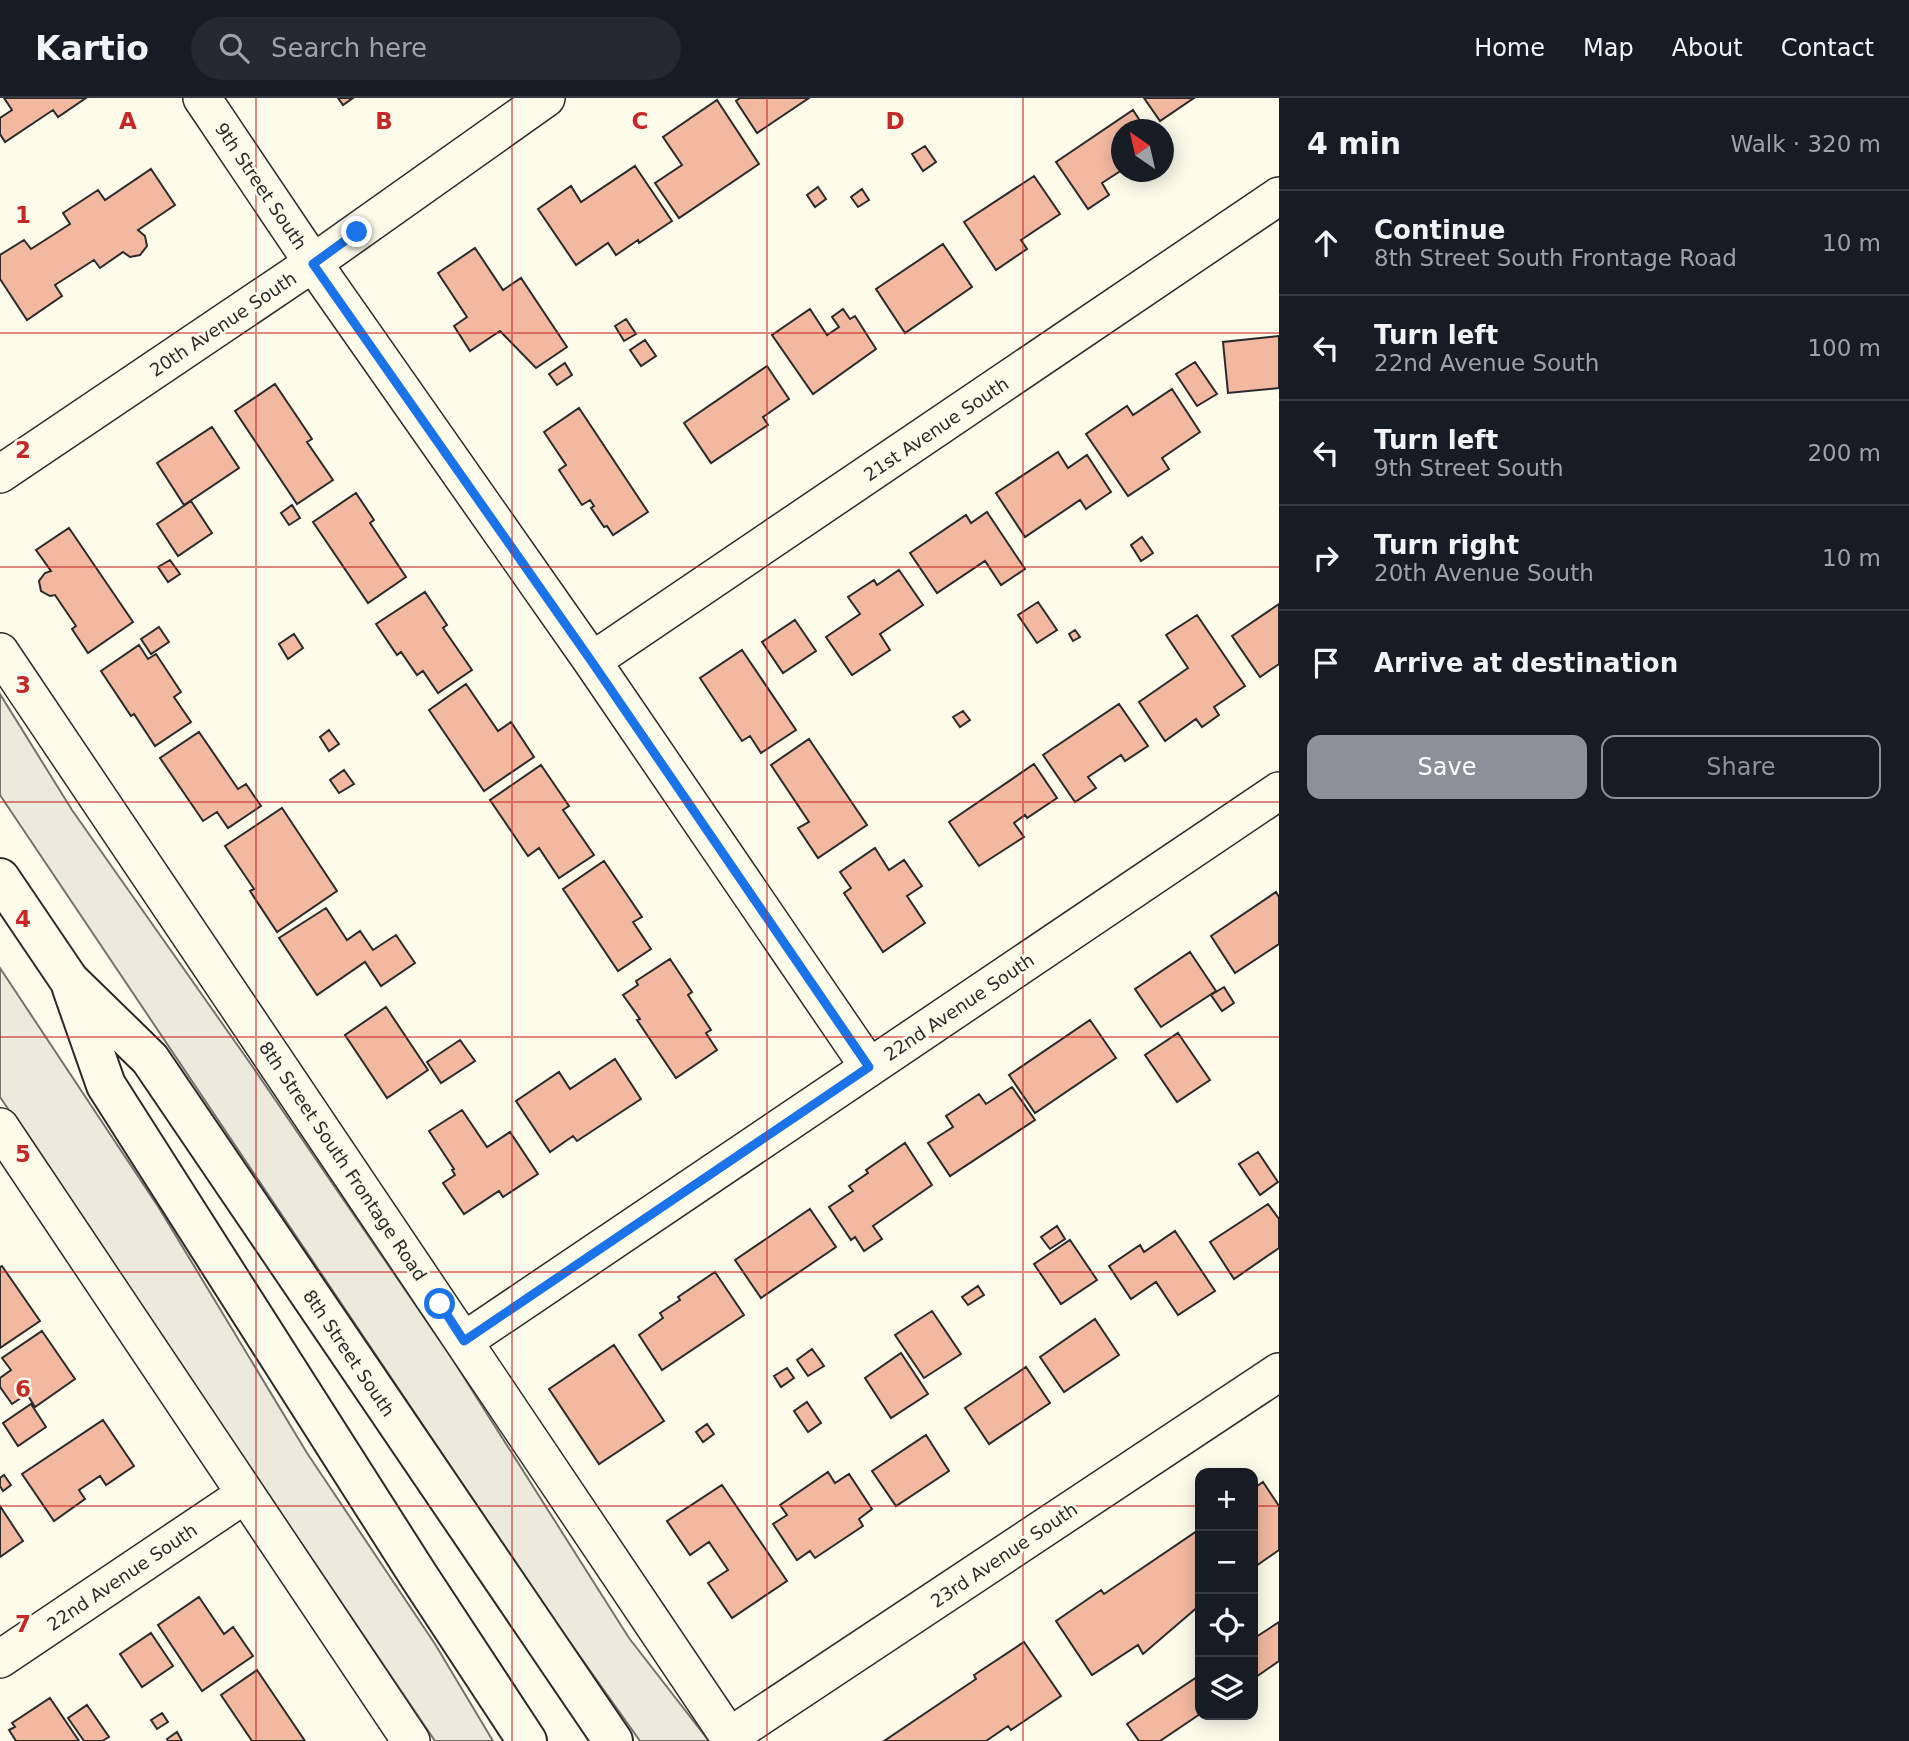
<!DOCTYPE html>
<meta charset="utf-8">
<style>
:root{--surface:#171b24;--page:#242831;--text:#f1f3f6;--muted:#9ea1a6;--line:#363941;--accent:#8c9099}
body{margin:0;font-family:"DejaVu Sans",sans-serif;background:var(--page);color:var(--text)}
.controls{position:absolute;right:21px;bottom:21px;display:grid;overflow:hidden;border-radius:14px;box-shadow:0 4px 18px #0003}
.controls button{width:63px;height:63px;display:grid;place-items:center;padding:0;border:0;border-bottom:2px solid var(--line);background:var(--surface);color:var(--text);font:35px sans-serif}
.compass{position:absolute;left:1111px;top:21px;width:63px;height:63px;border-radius:50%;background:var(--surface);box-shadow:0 4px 18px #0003;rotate:326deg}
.stop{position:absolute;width:21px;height:21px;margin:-16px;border:5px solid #1a73e8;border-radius:50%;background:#fff}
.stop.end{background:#1a73e8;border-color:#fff;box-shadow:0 2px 7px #0008}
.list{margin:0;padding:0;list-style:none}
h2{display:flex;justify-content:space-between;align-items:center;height:91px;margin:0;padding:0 28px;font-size:30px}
h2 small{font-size:23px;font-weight:400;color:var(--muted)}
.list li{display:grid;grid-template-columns:46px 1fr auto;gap:21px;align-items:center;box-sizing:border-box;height:105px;padding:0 28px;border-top:2px solid var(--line)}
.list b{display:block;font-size:26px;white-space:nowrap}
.list p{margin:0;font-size:23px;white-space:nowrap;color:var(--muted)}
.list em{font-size:23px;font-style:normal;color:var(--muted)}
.actions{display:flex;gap:14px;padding:21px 28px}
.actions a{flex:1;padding:16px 0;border:2px solid var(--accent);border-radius:14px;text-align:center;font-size:24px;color:var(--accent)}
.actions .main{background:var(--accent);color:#fff}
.icon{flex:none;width:38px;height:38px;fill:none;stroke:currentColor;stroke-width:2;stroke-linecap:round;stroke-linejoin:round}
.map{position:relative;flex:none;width:1279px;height:1643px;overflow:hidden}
header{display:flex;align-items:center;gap:42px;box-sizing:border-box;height:98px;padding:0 35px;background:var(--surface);border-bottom:2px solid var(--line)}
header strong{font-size:33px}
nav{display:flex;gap:38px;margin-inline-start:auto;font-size:24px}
.search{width:490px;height:63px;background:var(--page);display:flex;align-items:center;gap:18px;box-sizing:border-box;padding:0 24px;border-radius:38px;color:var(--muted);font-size:26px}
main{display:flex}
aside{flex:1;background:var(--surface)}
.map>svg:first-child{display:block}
.green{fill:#ecebdb;stroke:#74746e;stroke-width:2}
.building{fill:#f2b8a0;stroke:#2b2b2b;stroke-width:2}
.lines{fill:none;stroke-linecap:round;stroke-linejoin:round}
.minor-casing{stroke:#2b2b2b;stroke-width:40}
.major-casing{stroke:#2b2b2b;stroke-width:42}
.minor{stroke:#fdfbea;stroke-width:37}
.major{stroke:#fdfbea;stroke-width:38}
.route{stroke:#1a73e8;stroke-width:9}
.grid{fill:none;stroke:#c62828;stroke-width:2;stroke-opacity:0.55}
.labels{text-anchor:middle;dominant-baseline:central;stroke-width:5;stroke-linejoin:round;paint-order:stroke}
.street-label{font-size:18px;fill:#2b2b2b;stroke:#fdfbea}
.grid-label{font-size:23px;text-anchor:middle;font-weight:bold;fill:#c62828;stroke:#fdfbea;stroke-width:5;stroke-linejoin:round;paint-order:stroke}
</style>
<header>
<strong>Kartio</strong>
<div class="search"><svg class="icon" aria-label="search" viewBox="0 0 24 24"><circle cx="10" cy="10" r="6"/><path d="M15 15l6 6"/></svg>Search here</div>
<nav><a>Home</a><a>Map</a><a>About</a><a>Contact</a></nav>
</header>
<main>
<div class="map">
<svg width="1279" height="1643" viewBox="0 0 1279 1643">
<rect width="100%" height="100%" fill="#fdfbea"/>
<path class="green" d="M0,596L72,712L250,965L451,1259L629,1540L709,1643H640L547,1512L0,697Z
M0,870L159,1110L307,1355L435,1546L493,1643H435L0,999Z"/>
<path class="building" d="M4,0H86L58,19L53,12L5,44L0,36V20L12,12Z
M338,0H353L343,7Z
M740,0H809L757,35L736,3Z
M1144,0H1194L1160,23Z
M717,2L759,66L679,120L655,85L682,67L663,39Z
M1133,12L1146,32H1122V72L1102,85L1109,97L1088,111L1056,64Z
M925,48L936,64L923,73L912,56Z
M635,68L672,123L639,145L638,142L616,157L608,145L576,167L538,111L571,88L581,104Z
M151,71L175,107L138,132L145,138L147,148L140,157L130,159L123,154L100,170L94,162L55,187L62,198L27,222L0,181V157L24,142L31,151L70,126L63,115L98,92L105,102Z
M1034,78L1060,116L1021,142L1027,151L996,172L964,124Z
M818,89L826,101L815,109L807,97Z
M862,91L869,102L858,109L851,99Z
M943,146L972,189L905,235L876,191Z
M475,150L503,192L521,180L567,249L536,270L500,233L470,253L454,228L467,219L438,175Z
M810,211L827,237L839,229L832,219L843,211L850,221L855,218L876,251L813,296L772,237Z
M626,221L636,236L624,243L615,228Z
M1279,238V290L1228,295L1223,244Z
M645,242L656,258L641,268L630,252Z
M1195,264L1217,296L1197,308L1176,276Z
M565,265L572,277L557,287L549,276Z
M767,268L789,301L763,319L768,327L711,365L684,325Z
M275,286L312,341L307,344L333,382L297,406L235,313Z
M1172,291L1200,334L1162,360L1169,371L1128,398L1086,336L1127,308L1133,317Z
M579,310L648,414L613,437L607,428L604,429L591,410L594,408L590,402L582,407L559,372L566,367L544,334Z
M212,329L239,370L184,407L157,365Z
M1058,354L1068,370L1087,357L1111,394L1086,411L1080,402L1025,439L996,395Z
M356,395L374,422L370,425L406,479L368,505L313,424Z
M191,403L212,435L178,458L157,426Z
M292,407L300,420L289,427L281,415Z
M987,414L1025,471L1001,487L985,463L937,495L910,455L966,417L971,425Z
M69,430L133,524L88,555L72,531L76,528L55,497L50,498L41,493L39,483L45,475L51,473L36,452Z
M1142,439L1153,455L1141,463L1131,447Z
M170,462L180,476L168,484L158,469Z
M899,472L923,507L880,536L890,552L852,577L826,539L860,516L848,499L874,482L877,487Z
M425,494L447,527L443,530L472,572L438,595L423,573L417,577L401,554L397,557L376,526Z
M1038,504L1057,532L1037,545L1018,517Z
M1279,506V566L1260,579L1232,538Z
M1197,517L1245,588L1214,609L1219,617L1202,629L1196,621L1165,643L1139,604L1188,570L1166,537Z
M795,522L816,553L783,575L762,544Z
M159,529L169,544L151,556L141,541Z
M1075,532L1080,539L1073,543L1069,536Z
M294,536L303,550L288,561L279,546Z
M139,547L148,561L156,556L181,594L174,599L191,624L155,648L134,616L131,618L101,573Z
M742,552L796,632L761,655L750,638L742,643L700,580Z
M466,586L498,633L511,624L534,659L484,693L429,612Z
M1119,606L1148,648L1125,663L1121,657L1088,679L1096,690L1075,704L1043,657Z
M963,613L970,622L960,629L953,619Z
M329,632L339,646L329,653L320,639Z
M199,634L238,691L246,686L261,708L228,730L217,714L203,723L160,660Z
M809,641L867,727L818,760L798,730L809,724L771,667Z
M1034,666L1057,700L1027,720L1025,717L1014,725L1024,739L979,768L949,724Z
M541,667L569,708L563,712L594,757L559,780L539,750L528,758L490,702Z
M344,672L354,686L339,695L330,682Z
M282,710L337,793L277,834L250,793L254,791L225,748Z
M875,750L889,772L904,762L922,788L907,798L925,825L883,854L844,795L851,790L840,774Z
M604,763L642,819L633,824L651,851L618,873L563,791Z
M1276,794L1279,799V846L1235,875L1211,838Z
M326,810L347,842L360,833L373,852L396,837L415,865L381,888L365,864L317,897L279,840Z
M1190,854L1216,893L1161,929L1135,891Z
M670,861L692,894L688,897L711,932L706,935L717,952L676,980L637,922L640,921L623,897L638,887L636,883Z
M1224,889L1234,905L1222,913L1211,897Z
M386,909L428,972L387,1000L345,937Z
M1090,922L1116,960L1035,1015L1009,977Z
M1178,935L1210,982L1177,1004L1145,957Z
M460,942L475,963L441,985L427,964Z
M615,961L641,1001L577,1043L573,1038L550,1054L516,1003L559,974L570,991Z
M1012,989L1035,1022L950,1078L928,1045L953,1029L946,1018L979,996L986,1006Z
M462,1012L487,1049L510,1034L538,1076L503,1099L499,1093L464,1116L443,1085L455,1077L452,1072L454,1071L429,1033Z
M905,1045L932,1087L873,1128L882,1141L864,1153L855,1139L851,1142L829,1109L853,1093L849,1088L868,1075L866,1072Z
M1258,1054L1278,1084L1260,1097L1239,1066Z
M1268,1106L1279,1121V1150L1234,1181L1210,1144Z
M810,1111L836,1149L761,1200L735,1162Z
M1057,1128L1065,1141L1050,1151L1041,1139Z
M1175,1133L1215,1193L1178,1217L1156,1184L1131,1201L1109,1168L1140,1147L1144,1154Z
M1070,1142L1097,1182L1061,1206L1034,1166Z
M2,1168L40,1223L0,1250V1169Z
M715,1174L744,1217L662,1272L639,1237L663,1220L660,1215L680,1202L678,1199Z
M978,1188L984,1197L968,1207L962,1199Z
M932,1213L961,1256L924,1280L895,1237Z
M1095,1221L1119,1257L1064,1294L1040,1259Z
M42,1233L75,1281L35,1309L27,1296L12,1306L0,1289V1280L11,1272L2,1260Z
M614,1247L664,1323L599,1366L549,1291Z
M812,1251L824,1268L808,1278L797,1262Z
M901,1255L928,1296L891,1320L865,1280Z
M1026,1269L1050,1305L989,1346L965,1310Z
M787,1270L794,1280L781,1289L774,1278Z
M807,1304L821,1325L808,1334L794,1313Z
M31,1306L46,1329L18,1348L3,1325Z
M103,1322L134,1368L106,1387L100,1378L79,1392L85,1401L54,1423L22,1376Z
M707,1326L714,1336L703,1344L696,1334Z
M926,1337L949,1373L896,1408L872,1373Z
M828,1374L835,1385L849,1376L872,1411L859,1421L863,1428L815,1460L810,1453L797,1462L773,1426L787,1417L780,1407Z
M4,1377L11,1387L3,1393L0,1388V1380Z
M1263,1384L1279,1408V1452L1253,1470V1391Z
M722,1387L787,1483L732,1520L708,1485L728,1472L709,1444L690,1457L667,1423Z
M0,1408L23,1443L0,1459Z
M1200,1431V1507L1143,1556L1138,1547L1092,1577L1056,1523L1101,1492L1104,1496Z
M199,1499L224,1536L233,1529L253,1558L202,1593L158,1527Z
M1279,1524V1563L1253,1581V1541Z
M151,1535L173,1568L142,1589L120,1556Z
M1024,1544L1061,1598L1011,1632L1008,1628L986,1643H884L976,1581L974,1577Z
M257,1572L305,1643H252L221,1597Z
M1200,1577V1616L1160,1643H1139L1127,1626Z
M50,1600L79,1643H16L9,1632L15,1629L12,1625Z
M87,1607L109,1639L102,1643H84L68,1620Z
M162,1615L168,1624L157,1631L151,1622Z
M177,1634L182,1643H168L167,1641Z"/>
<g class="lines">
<defs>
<path id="minor" d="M202,0L313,165L592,563L869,969
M0,376L313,165L546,0
M0,554L732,1643
M592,563L1279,98
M0,1029L411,1643
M464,1243L1279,693
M0,1561L244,1397
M729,1639L1279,1274"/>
<path id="major" d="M0,780L69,882L150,961L613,1643
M72,890L106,987L418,1477L527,1643"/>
</defs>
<use href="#minor" class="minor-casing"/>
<use href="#major" class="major-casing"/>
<use href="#minor" class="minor"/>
<use href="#major" class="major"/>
</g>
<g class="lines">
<path class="route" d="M357,134L313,166L592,564L869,969L464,1243L440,1206"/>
</g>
<path class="grid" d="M256,0V1643M512,0V1643M767,0V1643M1023,0V1643M0,235H1279M0,469H1279M0,704H1279M0,939H1279M0,1174H1279M0,1408H1200M1253,1408H1279"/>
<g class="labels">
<g class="street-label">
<text transform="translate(261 88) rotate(56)">9th Street South</text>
<text transform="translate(223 226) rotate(-34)">20th Avenue South</text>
<text transform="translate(936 331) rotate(-34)">21st Avenue South</text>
<text transform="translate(959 909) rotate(-34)">22nd Avenue South</text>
<text transform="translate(343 1063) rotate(56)">8th Street South Frontage Road</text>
<text transform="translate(349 1255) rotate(56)">8th Street South</text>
<text transform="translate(1004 1457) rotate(-34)">23rd Avenue South</text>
<text transform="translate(122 1479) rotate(-34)">22nd Avenue South</text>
</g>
</g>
<g class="grid-label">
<text x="128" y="31">A</text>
<text x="384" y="31">B</text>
<text x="640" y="31">C</text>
<text x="895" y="31">D</text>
<text x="23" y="125">1</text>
<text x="23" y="360">2</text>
<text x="23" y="595">3</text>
<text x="23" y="829">4</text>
<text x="23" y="1064">5</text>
<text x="23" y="1299">6</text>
<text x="23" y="1534">7</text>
</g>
</svg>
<div class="controls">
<button>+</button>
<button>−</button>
<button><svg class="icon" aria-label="locate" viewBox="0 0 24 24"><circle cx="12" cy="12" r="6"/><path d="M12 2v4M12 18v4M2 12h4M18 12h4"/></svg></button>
<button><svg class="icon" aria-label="layers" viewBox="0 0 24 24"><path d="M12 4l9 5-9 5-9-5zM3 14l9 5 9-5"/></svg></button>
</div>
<svg class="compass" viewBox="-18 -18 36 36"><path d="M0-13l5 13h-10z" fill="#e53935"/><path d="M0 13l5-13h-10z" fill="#9ea1a6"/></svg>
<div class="stop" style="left:440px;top:1206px"></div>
<div class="stop end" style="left:357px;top:134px"></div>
</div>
<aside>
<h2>4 min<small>Walk · 320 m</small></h2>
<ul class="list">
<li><svg class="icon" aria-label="ahead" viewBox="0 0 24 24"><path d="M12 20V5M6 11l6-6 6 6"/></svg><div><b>Continue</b><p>8th Street South Frontage Road</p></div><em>10 m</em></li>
<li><svg class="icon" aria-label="left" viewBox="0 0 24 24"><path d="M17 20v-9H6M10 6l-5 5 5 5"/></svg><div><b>Turn left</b><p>22nd Avenue South</p></div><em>100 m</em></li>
<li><svg class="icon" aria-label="left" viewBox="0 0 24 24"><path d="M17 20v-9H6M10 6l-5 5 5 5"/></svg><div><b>Turn left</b><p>9th Street South</p></div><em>200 m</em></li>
<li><svg class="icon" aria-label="right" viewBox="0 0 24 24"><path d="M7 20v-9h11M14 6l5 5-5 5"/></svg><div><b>Turn right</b><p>20th Avenue South</p></div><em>10 m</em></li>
<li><svg class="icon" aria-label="arrive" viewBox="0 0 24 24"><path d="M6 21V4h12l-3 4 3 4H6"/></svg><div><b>Arrive at destination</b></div></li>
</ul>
<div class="actions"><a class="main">Save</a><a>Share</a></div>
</aside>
</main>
